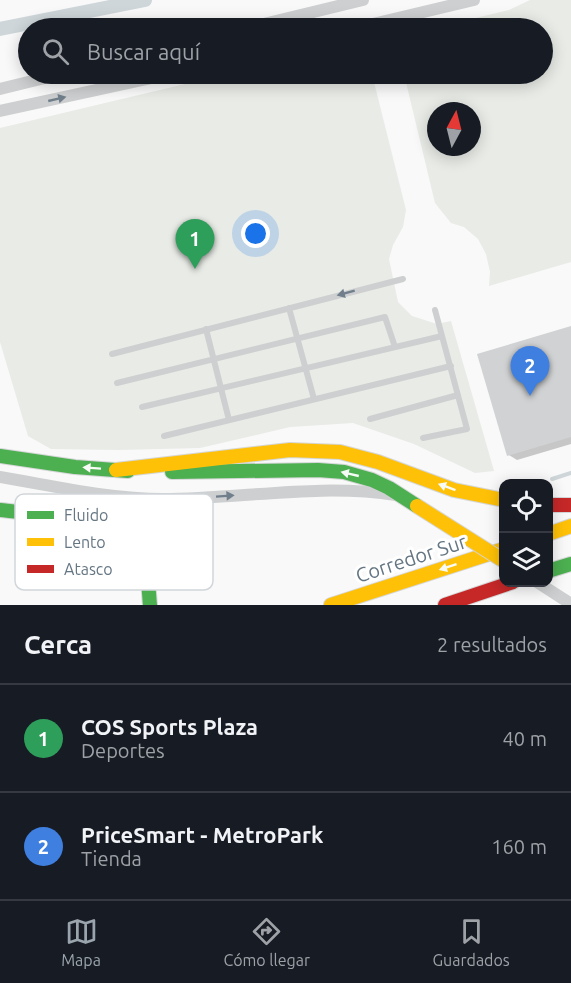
<!DOCTYPE html>
<html lang="es">
<meta charset="utf-8">
<style>
:root{--surface:#171b24;--page:#20242c;--text:#f1f3f6;--muted:#9ea1a6;--line:#363941;--accent:#99a4ac}
body{margin:0;font-family:Ubuntu,sans-serif;background:var(--page);color:var(--text)}
.controls{position:absolute;right:18px;bottom:18px;display:grid;overflow:hidden;border-radius:12px;box-shadow:0 3px 15px #0003}
.controls button{width:54px;height:54px;display:grid;place-items:center;padding:0;border:0;border-bottom:2px solid var(--line);background:var(--surface);color:var(--text);font:30px sans-serif}
.compass{position:absolute;left:427px;top:102px;width:54px;height:54px;border-radius:50%;background:var(--surface);box-shadow:0 3px 15px #0003;rotate:7deg}
.you{position:absolute;left:256px;top:234px;width:21px;height:21px;margin:-15px;border:4px solid #fff;border-radius:50%;background:#1a73e8;box-shadow:0 0 0 9px #1a73e833}
.badge{display:grid;place-items:center;width:39px;height:39px;border-radius:50%;background:var(--accent);color:#fff;font-size:20px;font-weight:700}
.pin{position:absolute;translate:-50% -50px;filter:drop-shadow(0 2px 3px #0008)}
.pin::after{content:'';position:absolute;top:32px;width:21px;height:18px;background:inherit;clip-path:polygon(0 0,100% 0,50% 100%)}
.list{margin:0;padding:0;list-style:none}
h2{display:flex;justify-content:space-between;align-items:center;height:78px;margin:0;padding:0 24px;font-size:26px}
h2 small{font-size:20px;font-weight:400;color:var(--muted)}
.list li{display:grid;grid-template-columns:39px 1fr auto;gap:18px;align-items:center;box-sizing:border-box;height:108px;padding:0 24px;border-top:2px solid var(--line)}
.list b{display:block;font-size:22px;white-space:nowrap}
.list p{margin:0;font-size:20px;white-space:nowrap;color:var(--muted)}
.list em{font-size:20px;font-style:normal;color:var(--muted)}
.icon{flex:none;width:33px;height:33px;fill:none;stroke:currentColor;stroke-width:2;stroke-linecap:round;stroke-linejoin:round}
.map{position:relative;flex:none;width:571px;height:605px;overflow:hidden}
.search{position:absolute;background:var(--surface);box-shadow:0 3px 15px #0003;left:18px;right:18px;top:18px;height:66px;display:flex;align-items:center;gap:15px;box-sizing:border-box;padding:0 21px;border-radius:33px;color:var(--muted);font-size:22px}
.sheet{height:294px;background:var(--surface)}
nav{display:flex;justify-content:space-around;align-items:center;box-sizing:border-box;height:84px;border-top:2px solid var(--line);background:var(--surface);font-size:16px;color:var(--muted)}
nav a{display:grid;justify-items:center;gap:3px}
nav .on{color:var(--accent)}
.map>svg:first-child{display:block}
.green{fill:#e8ebe6;fill-rule:evenodd}
.shadow{fill:#0003}
.lines{fill:none;stroke-linecap:round;stroke-linejoin:round}
.stream{stroke:#ced6d9;stroke-width:4}
.canal{stroke:#ced6d9;stroke-width:14}
.building{fill:#d0d2d3}
.fast-casing{stroke:#d5d6d7;stroke-width:16}
.slow-casing{stroke:#d5d6d7;stroke-width:16}
.jam-casing{stroke:#d5d6d7;stroke-width:16}
.lane{stroke:#cecfd0;stroke-width:6}
.street{stroke:#cecfd0;stroke-width:12}
.fast{stroke:#4caf50;stroke-width:14}
.slow{stroke:#ffc107;stroke-width:14}
.jam{stroke:#c62828;stroke-width:14}
.slow-bridge-casing{stroke:#d5d6d7;stroke-width:16;stroke-linecap:butt}
.slow-bridge{stroke:#ffc107;stroke-width:14}
.oneway{fill:#707f8b}
.oneway2{fill:#f6fbf6}
.labels{text-anchor:middle;dominant-baseline:central;stroke-width:6;stroke-linejoin:round;paint-order:stroke}
.street-label{font-size:20px;fill:#657683;stroke:#fff}
.key{fill:#fff;stroke:#d1d6da;stroke-width:1.5}
.key-label{font-size:16px;fill:#657683}
</style>
<div class="map">
<svg width="571" height="605" viewBox="0 0 571 605">
<rect width="100%" height="100%" fill="#f9f9f9"/>
<path class="green" d="M530,0H571V262L489,286L490,272L486,254L478,239L464,227L451,223L435,203L404,74H542V28H434L509,10ZM436,111H472V147H436Z
M227,74H372L406,210L403,227L393,245L389,259L398,302L412,316L437,324L451,321L494,471L475,473L414,444L353,423L290,427L200,448L119,450L51,449L28,436L0,342V128Z"/>
<path class="shadow" d="M571,328V444L517,460L509,455Z"/>
<g class="lines">
<path class="stream" d="M552,479L571,473"/>
<path class="canal" d="M0,29L145,0"/>
</g>
<path class="building" d="M571,326V437L507,456L477,354Z"/>
<g class="lines">
<defs>
<path id="fast" d="M0,456L75,467L128,471
M172,472L318,470L344,472L372,480L389,488L417,506
M0,510C48,516 133,518 147,577C149,586 149,596 150,605
M548,571L571,564"/>
<path id="slow" d="M116,470L290,450L340,452L378,462L454,490L504,500
M548,534L571,526
M331,605L504,549"/>
<path id="jam" d="M548,505H571
M445,605L513,582"/>
</defs>
<use href="#fast" class="fast-casing"/>
<use href="#slow" class="slow-casing"/>
<use href="#jam" class="jam-casing"/>
<path class="lane" d="M289,308L314,399
M435,310L442,336
M206,329L229,420
M112,354L403,279
M117,383L385,317L395,347
M142,407L442,336L467,429L423,438
M370,419L458,395
M164,436L451,366"/>
<path class="street" d="M247,28L363,0
M356,28L474,0
M0,89L61,74
M0,111L170,74
M0,477C54,486 109,499 163,499C241,499 318,483 396,495
M537,582L571,604"/>
<use href="#fast" class="fast"/>
<use href="#slow" class="slow"/>
<use href="#jam" class="jam"/>
<defs>
<path id="slow-bridge" d="M417,506L504,561"/>
</defs>
<use href="#slow-bridge" class="slow-bridge-casing"/>
<use href="#slow-bridge" class="slow-bridge"/>
</g>
<defs><path id="oneway-solid" d="M-6-.8H1V-3.2L6.5 0L1 3.2V.8H-6Z" transform="scale(1.5)"/></defs>
<g class="oneway">
<use href="#oneway-solid" transform="translate(57 99) rotate(-13)"/>
<use href="#oneway-solid" transform="translate(346 293) rotate(165)"/>
<use href="#oneway-solid" transform="translate(225 496) rotate(-4)"/>
</g>
<g class="oneway2">
<use href="#oneway-solid" transform="translate(92 468) rotate(-176)"/>
<use href="#oneway-solid" transform="translate(350 474) rotate(-167)"/>
<use href="#oneway-solid" transform="translate(447 487) rotate(-160)"/>
<use href="#oneway-solid" transform="translate(448 567) rotate(162)"/>
</g>
<g class="labels">
<g class="street-label">
<text transform="translate(411 558) rotate(-18)">Corredor Sur</text>
</g>
</g>
<rect x="15" y="494" width="198" height="96" rx="9" class="key"/>
<rect x="27" y="511" width="27" height="8" fill="#4caf50"/>
<rect x="27" y="538" width="27" height="8" fill="#ffc107"/>
<rect x="27" y="565" width="27" height="8" fill="#c62828"/>
<g class="key-label">
<text x="64" y="521">Fluido</text>
<text x="64" y="548">Lento</text>
<text x="64" y="575">Atasco</text>
</g>
</svg>
<div class="controls">
<button><svg class="icon" aria-label="locate" viewBox="0 0 24 24"><circle cx="12" cy="12" r="6"/><path d="M12 2v4M12 18v4M2 12h4M18 12h4"/></svg></button>
<button><svg class="icon" aria-label="layers" viewBox="0 0 24 24"><path d="M12 4l9 5-9 5-9-5zM3 14l9 5 9-5"/></svg></button>
</div>
<svg class="compass" viewBox="-18 -18 36 36"><path d="M0-13l5 13h-10z" fill="#e53935"/><path d="M0 13l5-13h-10z" fill="#9ea1a6"/></svg>
<div class="you"></div>
<div class="pin badge" style="left:195px;top:269px;background:#2e9e5b">1</div>
<div class="pin badge" style="left:530px;top:396px;background:#3f7fe0">2</div>
<div class="search"><svg class="icon" aria-label="search" viewBox="0 0 24 24"><circle cx="10" cy="10" r="6"/><path d="M15 15l6 6"/></svg>Buscar aquí</div>
</div>
<section class="sheet">
<h2>Cerca<small>2 resultados</small></h2>
<ul class="list">
<li><span class="badge" style="background:#2e9e5b">1</span><div><b>COS Sports Plaza</b><p>Deportes</p></div><em>40 m</em></li>
<li><span class="badge" style="background:#3f7fe0">2</span><div><b>PriceSmart - MetroPark</b><p>Tienda</p></div><em>160 m</em></li>
</ul>
</section>
<nav>
<a class="on"><svg class="icon" aria-label="map" viewBox="0 0 24 24"><path d="M3 6l6-2 6 2 6-2v14l-6 2-6-2-6 2zM9 4v14M15 6v14"/></svg>Mapa</a>
<a><svg class="icon" aria-label="directions" viewBox="0 0 24 24"><path d="M12 3l9 9-9 9-9-9zM9 14v-3h6M13 9l2 2-2 2"/></svg>Cómo llegar</a>
<a><svg class="icon" aria-label="saved" viewBox="0 0 24 24"><path d="M7 4h10v16l-5-4-5 4z"/></svg>Guardados</a>
</nav>
